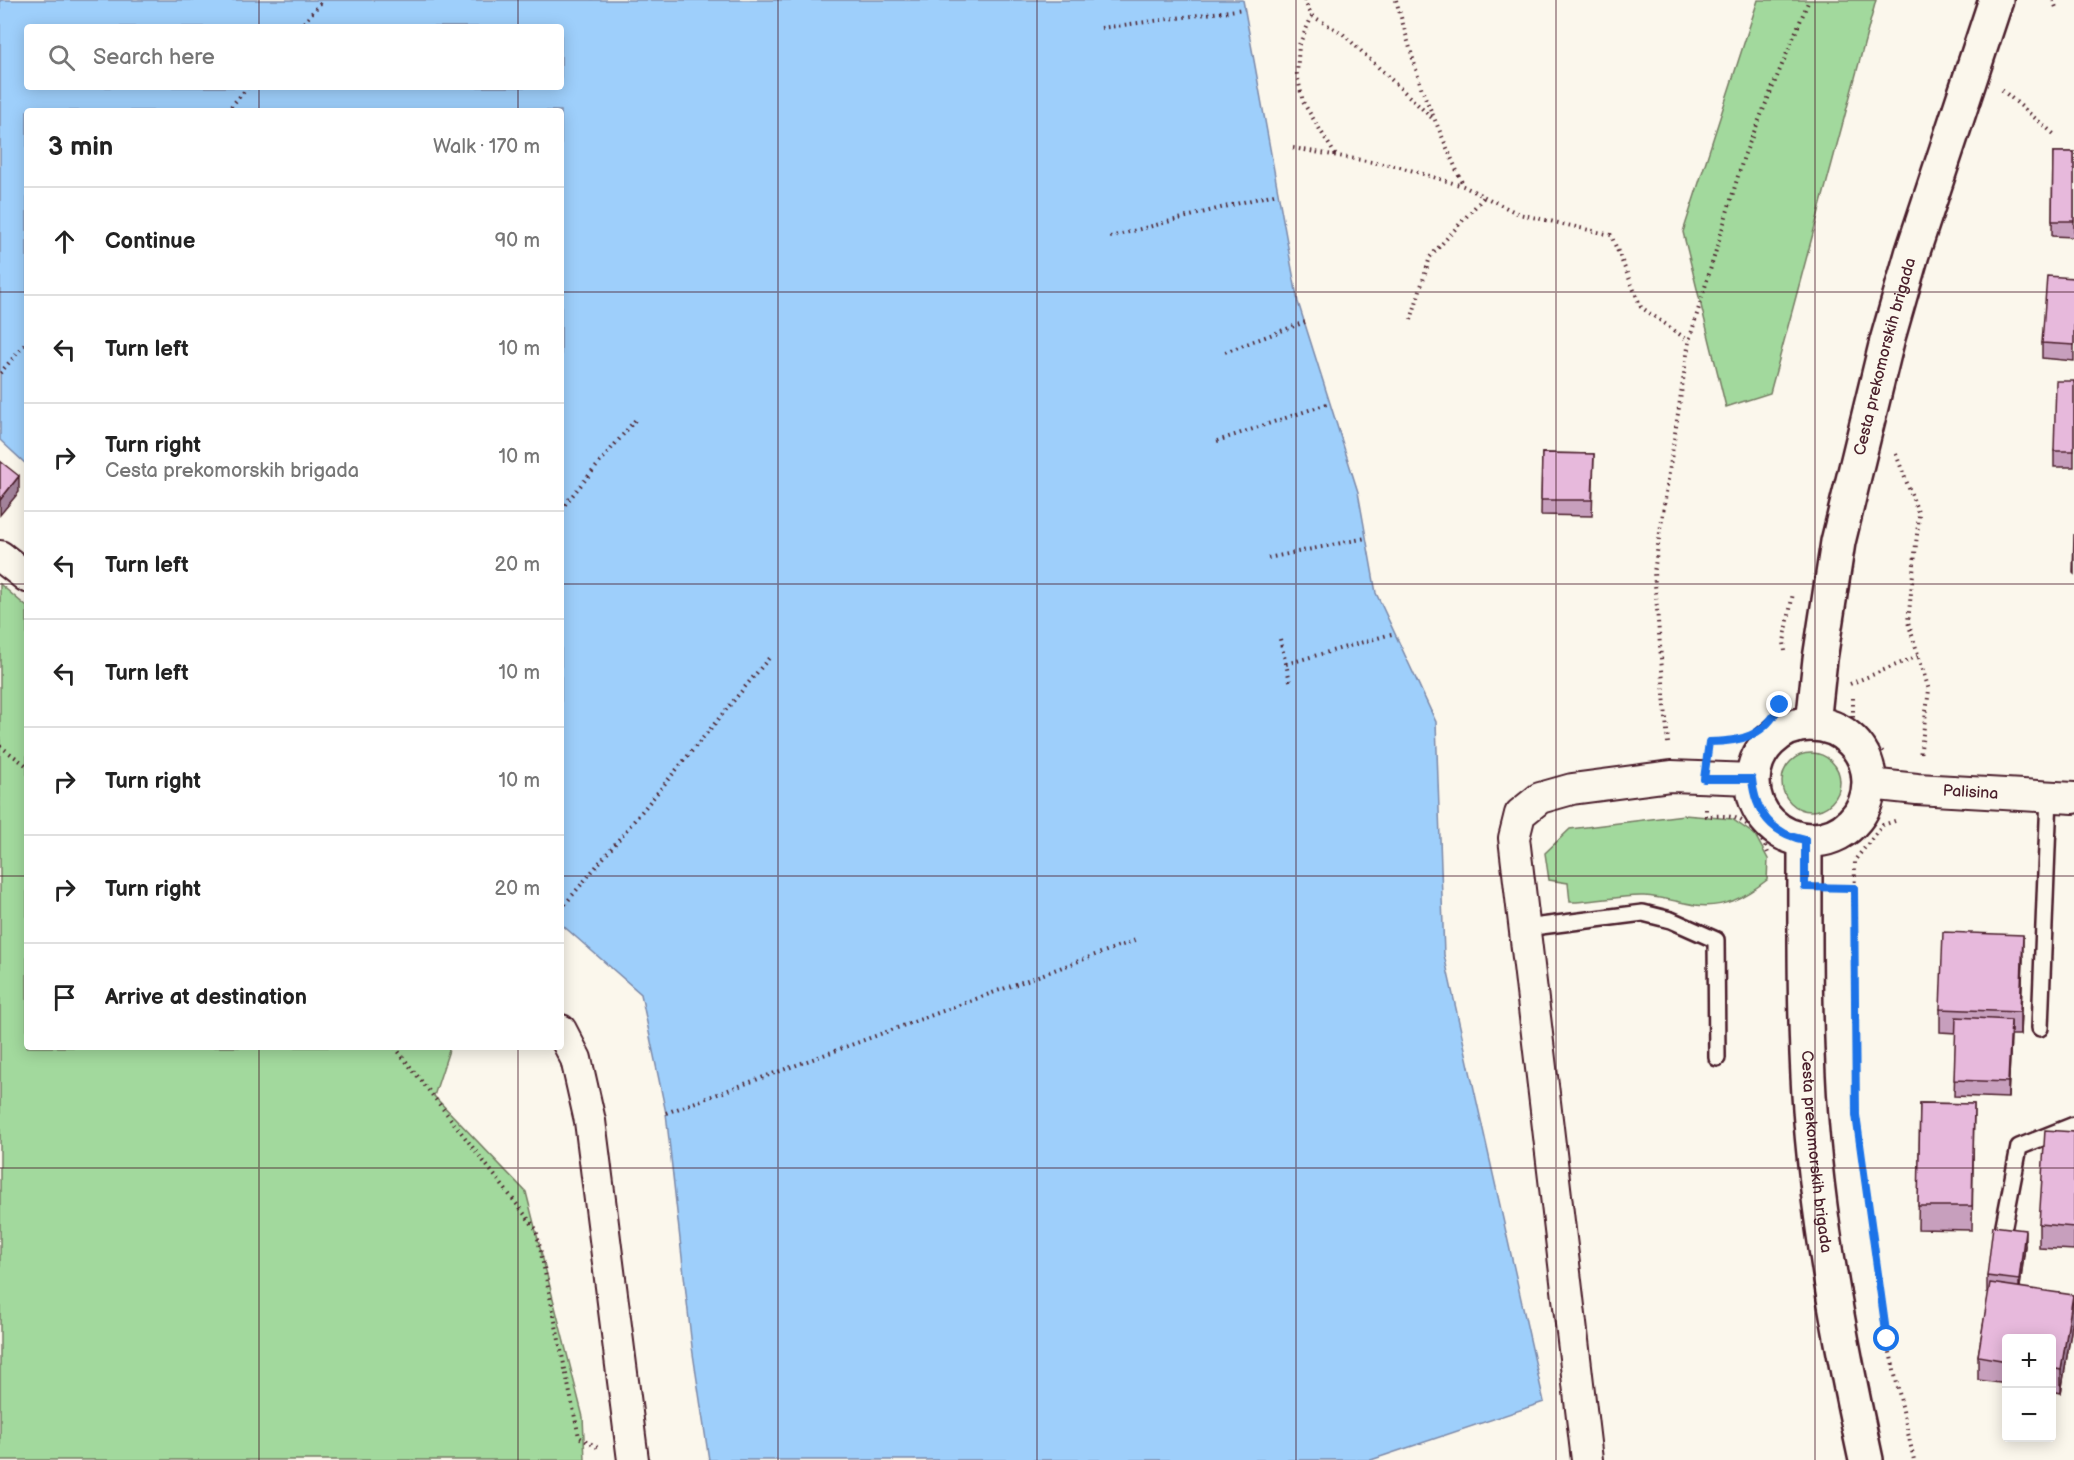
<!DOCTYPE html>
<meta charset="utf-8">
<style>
:root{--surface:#fff;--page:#f6f6f6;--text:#222;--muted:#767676;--line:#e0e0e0}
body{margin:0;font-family:"Balsamiq Sans",sans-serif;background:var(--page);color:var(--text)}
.controls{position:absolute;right:18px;bottom:18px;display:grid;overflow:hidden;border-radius:6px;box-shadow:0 3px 15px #0003}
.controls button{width:54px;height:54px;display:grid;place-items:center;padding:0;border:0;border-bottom:2px solid var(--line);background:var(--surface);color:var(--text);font:30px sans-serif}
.stop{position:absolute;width:18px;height:18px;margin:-14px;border:4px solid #1a73e8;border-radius:50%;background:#fff}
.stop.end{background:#1a73e8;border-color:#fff;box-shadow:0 2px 6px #0008}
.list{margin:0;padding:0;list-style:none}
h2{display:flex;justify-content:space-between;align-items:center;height:78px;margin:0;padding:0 24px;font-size:26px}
h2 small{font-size:20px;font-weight:400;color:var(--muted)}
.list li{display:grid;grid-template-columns:39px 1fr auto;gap:18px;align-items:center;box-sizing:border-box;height:108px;padding:0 24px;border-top:2px solid var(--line)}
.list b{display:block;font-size:22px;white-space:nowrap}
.list p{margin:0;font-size:20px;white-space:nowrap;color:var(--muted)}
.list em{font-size:20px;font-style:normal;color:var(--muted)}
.icon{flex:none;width:33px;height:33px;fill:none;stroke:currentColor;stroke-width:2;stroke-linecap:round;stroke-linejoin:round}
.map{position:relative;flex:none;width:2074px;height:1460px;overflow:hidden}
.search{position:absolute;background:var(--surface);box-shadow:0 3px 15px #0003;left:24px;top:24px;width:540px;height:66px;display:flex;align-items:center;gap:15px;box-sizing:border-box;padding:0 21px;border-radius:6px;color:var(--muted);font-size:22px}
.panel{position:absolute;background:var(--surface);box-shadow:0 3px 15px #0003;left:24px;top:108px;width:540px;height:942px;border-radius:6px}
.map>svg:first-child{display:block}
.green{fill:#a2d99d;stroke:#767c64;stroke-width:1.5}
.water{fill:#9ecffb;stroke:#7c89a8;stroke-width:1.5;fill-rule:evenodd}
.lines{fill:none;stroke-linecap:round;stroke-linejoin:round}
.service-casing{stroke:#4a1f2b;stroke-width:20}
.minor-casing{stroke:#4a1f2b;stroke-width:34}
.secondary-casing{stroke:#4a1f2b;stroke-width:38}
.path{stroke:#4a1f2b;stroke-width:4;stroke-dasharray:1.5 4.5;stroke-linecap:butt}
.service{stroke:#fbf7ec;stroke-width:15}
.minor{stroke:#fbf7ec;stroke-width:30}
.secondary{stroke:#fbf7ec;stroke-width:33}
.wall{fill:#c79fbd;stroke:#4a1f2b;stroke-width:1.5}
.shaded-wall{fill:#a2829a;stroke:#4a1f2b;stroke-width:1.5}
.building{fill:#e7b9dc;stroke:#4a1f2b;stroke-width:1.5}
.route{stroke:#1a73e8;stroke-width:8}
.grid{fill:none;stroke:#4a1f2b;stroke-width:1.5;stroke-opacity:0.55}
.labels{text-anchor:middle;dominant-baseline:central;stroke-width:6;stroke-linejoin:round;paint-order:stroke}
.street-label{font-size:16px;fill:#4a1f2b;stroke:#fbf7ec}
</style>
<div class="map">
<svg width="2074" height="1460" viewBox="0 0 2074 1460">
<rect width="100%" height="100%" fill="#fbf7ec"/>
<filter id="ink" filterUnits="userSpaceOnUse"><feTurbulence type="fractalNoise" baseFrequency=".0167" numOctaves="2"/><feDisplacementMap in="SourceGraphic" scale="12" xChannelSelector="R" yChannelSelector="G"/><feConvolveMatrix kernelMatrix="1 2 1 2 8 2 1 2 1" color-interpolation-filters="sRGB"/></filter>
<g filter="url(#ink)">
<path class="green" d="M1758,0H1876L1770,393L1726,407L1683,232Z
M0,584L27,607V1047H450L434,1096L526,1192L583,1417L585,1460H0Z
M1782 782a29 29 0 1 1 58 0a29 29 0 1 1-58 0Z
M1684,815L1732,819L1755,835L1768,859L1767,880C1745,897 1724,909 1695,905C1678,902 1661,897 1644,896C1622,895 1594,902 1570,902L1568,883L1549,880L1545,853L1570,829Z"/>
<path class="water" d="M0,0H1243L1298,302L1358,492L1376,593L1436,722L1444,955L1544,1402L1371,1460H709L692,1347L666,1113L641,994L561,924V111H27V465L0,440ZM27,27H561V87H27Z"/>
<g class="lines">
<defs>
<path id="service" d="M1525,928L1643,913L1671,920L1716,940L1717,1058
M2040,1028L2049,796
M2004,1225L2019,1147L2074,1125"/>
<g id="minor">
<path d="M0,556L27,577"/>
<path id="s1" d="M1869,784L1917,789L2074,798"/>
<path d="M561,1030L576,1059L590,1121L633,1460"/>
<path d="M1587,1460L1514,838L1520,814L1540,798L1572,789L1671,776L1752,779"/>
</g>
<g id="secondary">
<circle cx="1811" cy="782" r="58"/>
<path id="s2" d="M1813,724L1820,659L1838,542L1887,341L1912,254L1996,0"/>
<path id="s3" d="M1805,840C1805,925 1804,1010 1809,1095C1817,1218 1840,1340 1866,1460"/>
</g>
</defs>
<use href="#service" class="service-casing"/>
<use href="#minor" class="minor-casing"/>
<use href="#secondary" class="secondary-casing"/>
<path class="path" d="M1304,0L1312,16L1342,33L1433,119
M1396,0L1422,90L1463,185
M2053,0L2057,10
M1312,16L1299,45L1297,74L1303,102L1336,156
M300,27L323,0
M1101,28L1244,9
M2002,90L2055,135
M227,111L248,87
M1293,148L1400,167L1463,186L1519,214L1611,235L1641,307L1689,341
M1110,237L1278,193
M1411,320L1430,257L1484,197
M1225,352L1305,322
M0,373L27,342
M1217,441L1330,403
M1896,454L1919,515L1908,622L1929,690L1920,756
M561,509L636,419
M1268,558L1366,538
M1280,639L1290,681
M1785,651L1784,642L1793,593
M1286,664L1395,633
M1850,684L1918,656
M1853,698V726L1883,752
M1709,742C1736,739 1764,738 1778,710
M1668,743L1654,572L1689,341L1744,156L1809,0
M0,746L27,766
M1706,809V816C1715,816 1727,815 1735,818C1752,824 1764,840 1769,856
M1895,821L1883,825L1855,860L1854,926L1856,1115L1887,1339L1914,1460
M1837,888H1854
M561,909L769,658
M395,1047L536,1229L579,1437L597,1447
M666,1113L1136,940"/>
<use href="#service" class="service"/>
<use href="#minor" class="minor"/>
<use href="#secondary" class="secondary"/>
</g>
<path class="wall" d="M2053,152H2074V237L2052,236Z
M2074,278V361L2042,358V343Z
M2074,381V467H2054V451Z
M1542,453L1594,454L1592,516L1541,515Z
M2074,534V574L2073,573Z
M2023,958L2020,1035H2011L2008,1098L1954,1096L1956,1033L1940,1032V1009Z
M1920,1103L1974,1104L1972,1230L1918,1229Z
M2074,1132V1250L2039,1248V1224Z
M2025,1246L2020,1287L2073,1319L2061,1393L2052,1391V1338H2007V1384L1978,1380V1356L1989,1292H1987V1276Z"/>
<path class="shaded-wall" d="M19,476V492L0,515V500Z
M2023,935V958L2020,1035V1012Z
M2011,1020V1035L2008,1098V1082Z
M2025,1230V1246L2019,1295V1280Z
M2073,1295V1319L2061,1393V1370Z"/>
<path class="building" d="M2053,152H2074V221H2052Z
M2047,276L2074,278V345L2042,343Z
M2056,381H2074V451H2054Z
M1542,453L1594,454L1592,500H1541Z
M0,461L19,476L0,500Z
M1943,932L2023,935L2020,1012L1940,1009Z
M1956,1017L2011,1020L2008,1082L1954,1080Z
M1920,1103L1974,1104L1972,1206H1918Z
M2045,1130L2074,1132V1227L2039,1224Z
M1993,1226L2025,1230L2019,1280L1987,1276Z
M1990,1283L2073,1295L2061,1370L2052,1368V1338H2007V1361L1978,1356Z"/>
</g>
<g class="lines" filter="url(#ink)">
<path class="route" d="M1780,705C1765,736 1741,742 1709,742L1704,779H1752C1755,812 1772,834 1805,840V887L1854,888L1856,1115L1887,1339"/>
</g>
<path class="grid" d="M259,0V27M518,0V27M778,0V1460M1037,0V1460M1296,0V1460M1556,0V1460M1815,0V1460M259,87V111M518,87V111M0,292H27M561,292H2074M0,584H27M561,584H2074M0,876H27M561,876H2074M259,1047V1460M518,1047V1460M0,1168H2074"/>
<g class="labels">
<g class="street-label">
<text stroke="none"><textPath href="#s2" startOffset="375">Cesta prekomorskih brigada</textPath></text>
<text stroke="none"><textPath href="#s1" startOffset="102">Palisina</textPath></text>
<text stroke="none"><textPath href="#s3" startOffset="312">Cesta prekomorskih brigada</textPath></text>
</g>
</g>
</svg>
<div class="controls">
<button>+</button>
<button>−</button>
</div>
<div class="stop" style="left:1887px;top:1339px"></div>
<div class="stop end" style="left:1780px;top:705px"></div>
<div class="search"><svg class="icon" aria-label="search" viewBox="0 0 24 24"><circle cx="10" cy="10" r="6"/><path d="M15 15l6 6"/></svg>Search here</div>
<section class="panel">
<h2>3 min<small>Walk · 170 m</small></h2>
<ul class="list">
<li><svg class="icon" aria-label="ahead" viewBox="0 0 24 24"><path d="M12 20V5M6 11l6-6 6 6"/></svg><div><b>Continue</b></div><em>90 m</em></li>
<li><svg class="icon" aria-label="left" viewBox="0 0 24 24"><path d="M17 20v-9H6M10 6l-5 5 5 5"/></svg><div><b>Turn left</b></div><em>10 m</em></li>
<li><svg class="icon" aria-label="right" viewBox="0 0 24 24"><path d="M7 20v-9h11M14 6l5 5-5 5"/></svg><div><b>Turn right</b><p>Cesta prekomorskih brigada</p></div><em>10 m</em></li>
<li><svg class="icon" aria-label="left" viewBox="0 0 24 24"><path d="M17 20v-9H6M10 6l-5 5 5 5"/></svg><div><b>Turn left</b></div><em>20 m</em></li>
<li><svg class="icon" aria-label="left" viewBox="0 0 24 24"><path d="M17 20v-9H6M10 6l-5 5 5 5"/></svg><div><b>Turn left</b></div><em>10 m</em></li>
<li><svg class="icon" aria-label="right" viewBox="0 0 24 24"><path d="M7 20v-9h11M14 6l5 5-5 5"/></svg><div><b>Turn right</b></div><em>10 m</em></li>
<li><svg class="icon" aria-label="right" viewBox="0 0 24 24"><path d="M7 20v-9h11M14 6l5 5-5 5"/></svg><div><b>Turn right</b></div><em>20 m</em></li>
<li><svg class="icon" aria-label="arrive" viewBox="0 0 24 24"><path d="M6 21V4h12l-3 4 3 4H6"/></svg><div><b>Arrive at destination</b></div></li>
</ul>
</section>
</div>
